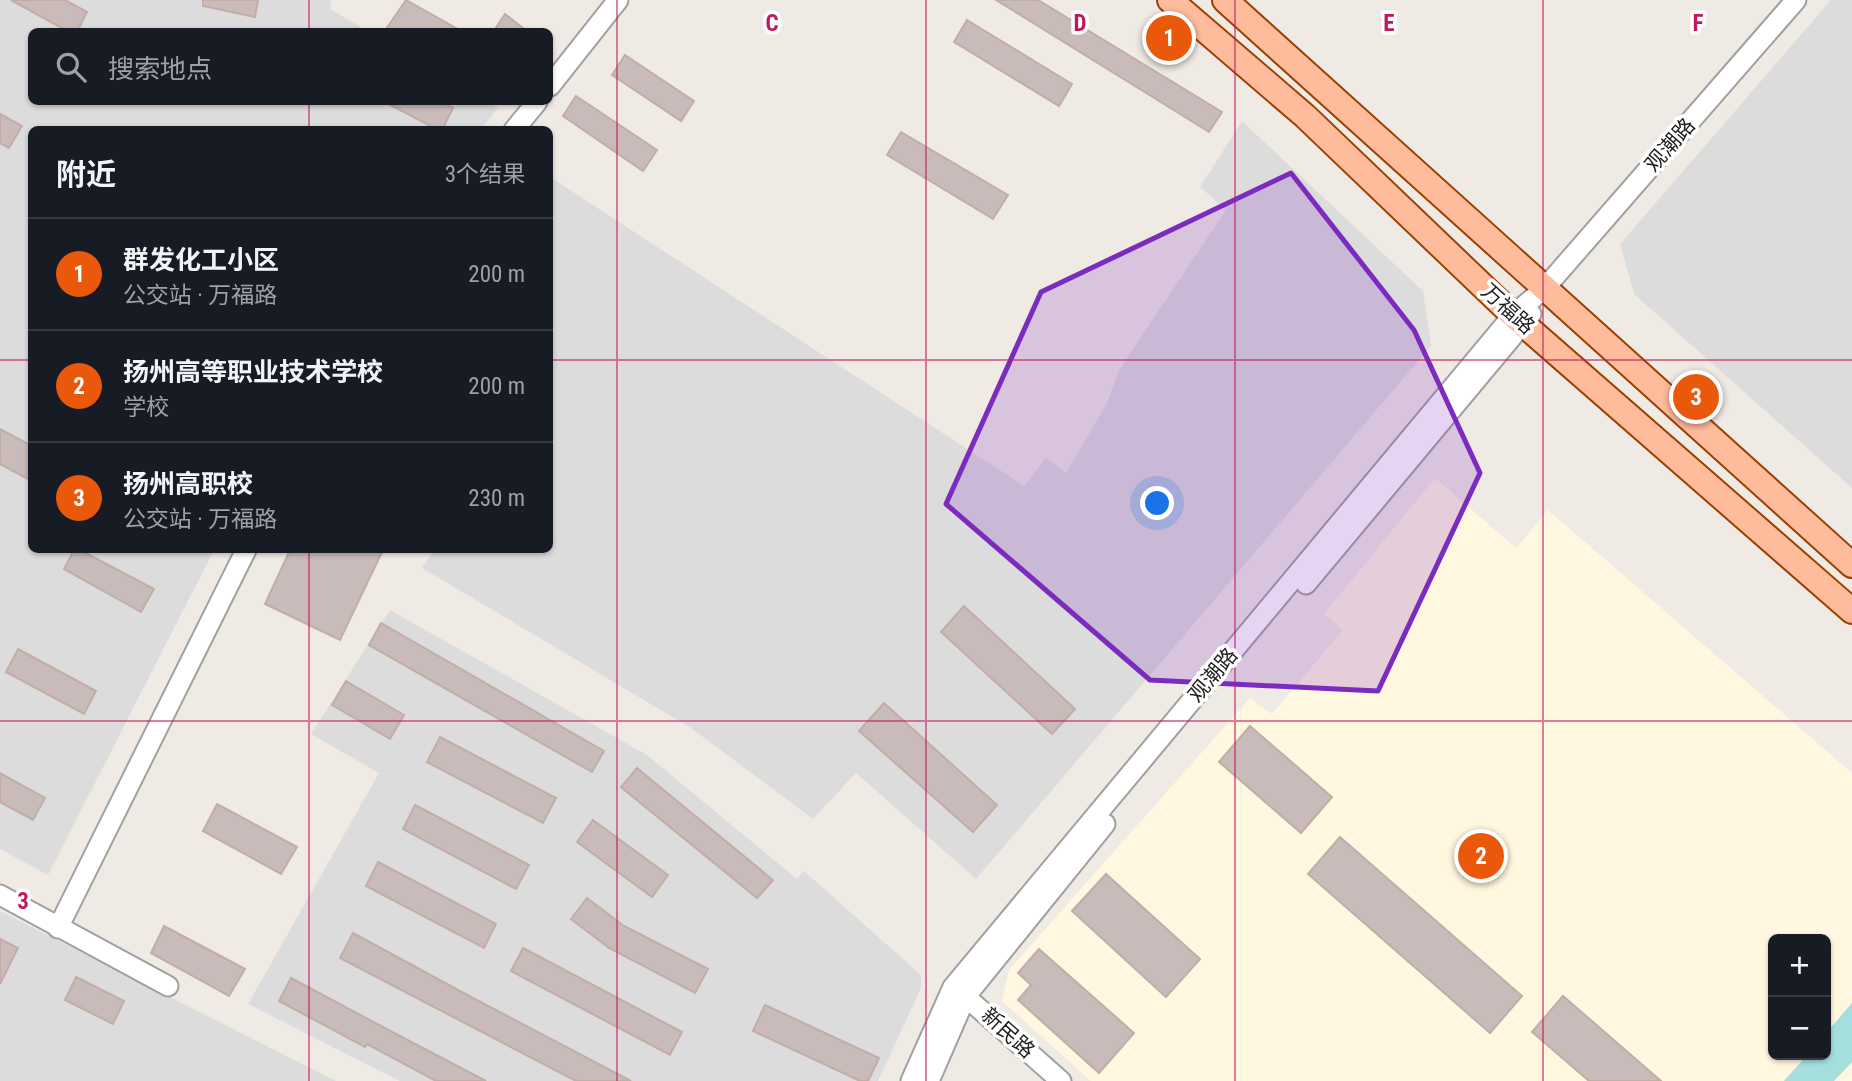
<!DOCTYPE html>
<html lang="zh">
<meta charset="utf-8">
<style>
:root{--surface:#171b24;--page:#242831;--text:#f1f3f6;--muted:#9ea1a6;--line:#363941;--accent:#ea580c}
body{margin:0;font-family:"Roboto Condensed","Noto Sans SC",sans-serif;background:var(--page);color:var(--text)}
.controls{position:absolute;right:21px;bottom:21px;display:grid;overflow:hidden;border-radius:10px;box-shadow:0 2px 5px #0004}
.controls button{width:63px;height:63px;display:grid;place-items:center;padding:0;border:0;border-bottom:2px solid var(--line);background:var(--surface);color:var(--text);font:35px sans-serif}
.you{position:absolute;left:1158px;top:504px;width:24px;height:24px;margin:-18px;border:5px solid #fff;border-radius:50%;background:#1a73e8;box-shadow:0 0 0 10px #1a73e833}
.badge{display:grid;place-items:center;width:46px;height:46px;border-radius:50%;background:var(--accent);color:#fff;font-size:23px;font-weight:700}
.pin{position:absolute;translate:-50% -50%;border:4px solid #fff;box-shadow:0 2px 7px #0006}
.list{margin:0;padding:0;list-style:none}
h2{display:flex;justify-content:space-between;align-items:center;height:91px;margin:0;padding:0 28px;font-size:30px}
h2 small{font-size:23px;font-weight:400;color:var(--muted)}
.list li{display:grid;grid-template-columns:46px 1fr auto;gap:21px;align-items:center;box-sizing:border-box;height:112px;padding:0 28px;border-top:2px solid var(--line)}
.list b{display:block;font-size:26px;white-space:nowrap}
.list p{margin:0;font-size:23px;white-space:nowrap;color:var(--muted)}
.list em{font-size:23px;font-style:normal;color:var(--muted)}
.icon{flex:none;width:38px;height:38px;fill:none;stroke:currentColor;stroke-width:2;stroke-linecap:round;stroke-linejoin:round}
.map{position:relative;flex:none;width:1852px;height:1081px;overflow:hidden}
.search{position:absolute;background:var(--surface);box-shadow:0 2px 5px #0004;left:28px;top:28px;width:525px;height:77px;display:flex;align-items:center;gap:18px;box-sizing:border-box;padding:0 24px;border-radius:10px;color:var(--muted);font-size:26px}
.panel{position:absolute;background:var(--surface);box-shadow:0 2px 5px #0004;left:28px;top:126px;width:525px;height:427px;border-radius:10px}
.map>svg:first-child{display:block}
.residential{fill:#dddcdd}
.education{fill:#fff7e0;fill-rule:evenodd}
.water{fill:#a5dfdd}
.building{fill:#c8bbb9;stroke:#c2ada7;stroke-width:2}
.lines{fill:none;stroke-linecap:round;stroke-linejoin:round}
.minor-casing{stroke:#a0a0a0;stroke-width:23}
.major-casing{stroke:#9b4100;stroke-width:28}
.minor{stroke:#fff;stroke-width:19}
.major{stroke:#febc9d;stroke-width:24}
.marked{fill:#7b2cbf;fill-opacity:0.2;stroke:#7b2cbf;stroke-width:5;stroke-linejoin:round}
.grid{fill:none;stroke:#c2185b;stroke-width:2;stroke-opacity:0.55}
.labels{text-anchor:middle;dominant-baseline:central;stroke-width:7;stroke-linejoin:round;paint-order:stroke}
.street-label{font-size:21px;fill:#1f1f1f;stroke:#fff}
.grid-label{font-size:23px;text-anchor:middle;font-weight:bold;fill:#c2185b;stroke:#fff;stroke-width:7;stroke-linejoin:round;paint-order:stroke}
</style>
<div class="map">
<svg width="1852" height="1081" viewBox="0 0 1852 1081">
<rect width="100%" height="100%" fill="#f0eae5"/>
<path class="residential" d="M0,0H331L330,9L368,31L32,32V102H487L498,108L480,130H32V550H214L48,875L0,849Z
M1831,0H1852V488L1634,294L1620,244Z
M1242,121L1423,291L1431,346L976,879L856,773L813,819L691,728L422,568L434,550H550V177L1024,486L1046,458L1066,473L1107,403L1119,370L1226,210L1200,187Z
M390,610L647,755L797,879L804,871L921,975V988L878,1081H400L248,1004L379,773L311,734Z
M0,911L336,1081H0Z"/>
<path class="education" d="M1435,478L1516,548L1548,510L1852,773V1081H1091L1002,1001L1009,970L1250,698L1272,714L1343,630L1324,614ZM1773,939H1826V1055H1773Z"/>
<path class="water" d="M1852,1003V1062L1834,1081H1784L1807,1055H1826V1033Z"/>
<path class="building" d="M11,0H65L87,12L77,32H69Z
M203,0H258L255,17L203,6Z
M406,0L463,32H384Z
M996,0H1038L1222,112L1209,132Z
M505,14L528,32H493Z
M967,20L1072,84L1059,106L954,42Z
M625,55L694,101L681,121L612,75Z
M576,96L657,150L643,171L563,116Z
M385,102H441L453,108L442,130H438Z
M0,114L22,126L9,148L0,143Z
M901,132L1008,195L993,219L887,155Z
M0,429L32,446V481L0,464Z
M74,550H80L154,589L141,612L64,569Z
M290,550H383L340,640L265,604Z
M964,606L1075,709L1052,734L941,632Z
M381,623L604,751L592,772L369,645Z
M18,649L96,691L84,714L6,672Z
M346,681L404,715L390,739L332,705Z
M884,703L997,805L973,832L859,731Z
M1250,726L1332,797L1301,833L1219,762Z
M440,737L556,798L543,823L427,762Z
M637,768L773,880L757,898L621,787Z
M0,773L45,798L33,820L0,802Z
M217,804L297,847L281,874L203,831Z
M415,805L529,865L516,889L403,829Z
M593,820L668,875L652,897L577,842Z
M1340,837L1522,996L1490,1033L1308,874Z
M378,862L496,924L484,948L366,886Z
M1106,874L1200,959L1166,997L1072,911Z
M587,898L624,926L708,969L695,993L609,948L571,919Z
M164,926L245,969L229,996L151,953Z
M353,933L471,997L631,1081H576L340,958Z
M0,939L18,948L0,984Z
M523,948L682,1032L670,1055L511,971Z
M1039,949L1134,1033L1099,1073L1018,1000L1031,985L1018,973Z
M76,977L124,1001L113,1024L65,1000Z
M291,978L396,1034L486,1081H436L367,1044L365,1047L279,1001Z
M1563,996L1661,1081H1589L1532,1032Z
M765,1005L879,1058L868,1081H860L753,1031Z"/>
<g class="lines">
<defs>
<path id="minor" d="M550,86L618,0
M514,130L537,102
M1306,584L1531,314
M0,895L168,986
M58,928L246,550
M957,989L1061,1081
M911,1081L953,987L1513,315L1544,289L1796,0
M929,1081L966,996L1105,824"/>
<path id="major" d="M1170,0L1305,116L1513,315L1852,611
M1225,0L1852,565"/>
</defs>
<use href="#minor" class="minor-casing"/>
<use href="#major" class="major-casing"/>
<use href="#minor" class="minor"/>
<use href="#major" class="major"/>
</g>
<path class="marked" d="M1291,173L1414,330L1480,473L1378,691L1150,680L946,504L1041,292Z"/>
<path class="grid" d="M309,0V32M617,0V1081M926,0V1081M1235,0V1081M1543,0V1081M309,102V130M0,360H32M550,360H1852M309,550V1081M0,721H1852"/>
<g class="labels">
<g class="street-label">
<text transform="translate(1670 145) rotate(-49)">观潮路</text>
<text transform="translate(1508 309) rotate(42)">万福路</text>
<text transform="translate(1213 675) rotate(-50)">观潮路</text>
<text transform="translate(1008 1033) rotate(42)">新民路</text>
</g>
</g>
<g class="grid-label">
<text x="772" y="31">C</text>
<text x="1080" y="31">D</text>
<text x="1389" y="31">E</text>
<text x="1698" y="31">F</text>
<text x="23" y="909">3</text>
</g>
</svg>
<div class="controls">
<button>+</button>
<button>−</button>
</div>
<div class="you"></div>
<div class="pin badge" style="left:1169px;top:38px">1</div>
<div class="pin badge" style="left:1481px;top:856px">2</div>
<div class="pin badge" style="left:1696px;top:397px">3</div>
<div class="search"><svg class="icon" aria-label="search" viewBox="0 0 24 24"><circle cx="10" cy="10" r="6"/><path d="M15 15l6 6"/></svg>搜索地点</div>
<section class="panel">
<h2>附近<small>3个结果</small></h2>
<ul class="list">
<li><span class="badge">1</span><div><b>群发化工小区</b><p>公交站 · 万福路</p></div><em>200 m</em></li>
<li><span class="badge">2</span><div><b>扬州高等职业技术学校</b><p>学校</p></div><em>200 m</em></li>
<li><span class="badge">3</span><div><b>扬州高职校</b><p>公交站 · 万福路</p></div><em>230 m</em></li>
</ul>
</section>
</div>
